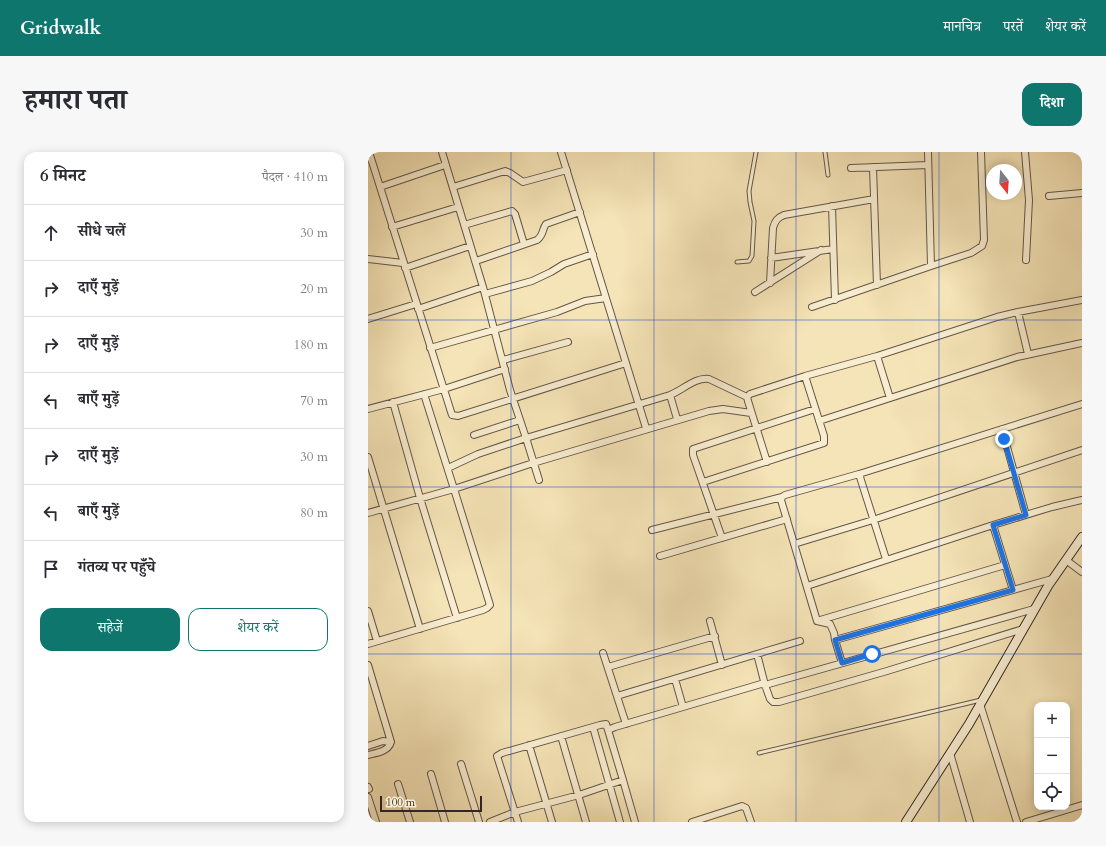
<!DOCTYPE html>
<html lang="hi">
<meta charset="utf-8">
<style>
:root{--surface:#fff;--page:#f7f7f7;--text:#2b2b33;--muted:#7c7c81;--line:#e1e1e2;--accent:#0f766e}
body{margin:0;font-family:Cardo,"Noto Serif Devanagari",serif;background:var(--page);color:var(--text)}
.controls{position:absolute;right:12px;bottom:12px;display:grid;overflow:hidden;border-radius:8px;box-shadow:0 2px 10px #0003}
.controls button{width:36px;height:36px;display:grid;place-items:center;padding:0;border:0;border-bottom:1px solid var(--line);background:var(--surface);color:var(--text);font:20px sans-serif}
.compass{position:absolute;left:618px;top:12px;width:36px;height:36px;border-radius:50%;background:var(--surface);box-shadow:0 2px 10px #0003;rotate:163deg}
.scale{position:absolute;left:12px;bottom:10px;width:102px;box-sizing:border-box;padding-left:4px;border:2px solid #342721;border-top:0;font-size:11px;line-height:14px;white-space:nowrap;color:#342721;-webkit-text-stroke:3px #f8edd0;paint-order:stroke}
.stop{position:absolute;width:12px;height:12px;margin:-9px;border:3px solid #1a73e8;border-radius:50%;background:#fff}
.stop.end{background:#1a73e8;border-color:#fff;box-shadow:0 1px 4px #0008}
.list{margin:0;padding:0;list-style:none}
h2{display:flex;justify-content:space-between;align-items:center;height:52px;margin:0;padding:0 16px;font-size:17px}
h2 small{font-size:13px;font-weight:400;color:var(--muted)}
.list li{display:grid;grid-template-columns:26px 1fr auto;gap:12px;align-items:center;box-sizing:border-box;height:56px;padding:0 16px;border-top:1px solid var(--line)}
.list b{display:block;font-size:15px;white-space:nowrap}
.list em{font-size:13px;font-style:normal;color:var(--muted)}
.actions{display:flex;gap:8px;padding:12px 16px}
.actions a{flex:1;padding:9px 0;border:1px solid var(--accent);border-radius:12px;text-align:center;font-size:14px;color:var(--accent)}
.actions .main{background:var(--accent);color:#fff}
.icon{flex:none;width:22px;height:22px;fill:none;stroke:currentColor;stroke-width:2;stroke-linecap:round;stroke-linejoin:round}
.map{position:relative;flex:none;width:714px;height:670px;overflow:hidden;border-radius:12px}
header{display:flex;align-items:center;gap:24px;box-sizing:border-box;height:56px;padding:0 20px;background:var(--accent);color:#fff}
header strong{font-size:19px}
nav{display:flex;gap:22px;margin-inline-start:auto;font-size:14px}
.intro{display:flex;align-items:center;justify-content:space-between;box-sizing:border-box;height:96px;padding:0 24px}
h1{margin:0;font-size:28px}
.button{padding:10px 18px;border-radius:12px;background:var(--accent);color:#fff;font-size:14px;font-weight:700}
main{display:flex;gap:24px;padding:0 24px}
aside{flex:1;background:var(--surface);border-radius:12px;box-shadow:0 2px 10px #0003}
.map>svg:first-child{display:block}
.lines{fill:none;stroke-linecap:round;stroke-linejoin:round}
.lane-casing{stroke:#645646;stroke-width:5}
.street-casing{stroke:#645646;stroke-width:8}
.secondary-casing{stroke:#342721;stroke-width:10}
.lane{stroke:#f8edd0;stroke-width:3}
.street{stroke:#f8edd0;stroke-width:6}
.secondary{stroke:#f8edd0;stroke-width:8}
.route{stroke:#1a73e8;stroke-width:5}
.grid{fill:none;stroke:#1d4ed8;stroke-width:1;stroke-opacity:0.55}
</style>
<header>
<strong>Gridwalk</strong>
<nav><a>मानचित्र</a><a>परतें</a><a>शेयर करें</a></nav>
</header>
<div class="intro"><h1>हमारा पता</h1><a class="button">दिशा</a></div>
<main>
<aside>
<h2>6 मिनट<small>पैदल · 410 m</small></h2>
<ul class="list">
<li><svg class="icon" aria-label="ahead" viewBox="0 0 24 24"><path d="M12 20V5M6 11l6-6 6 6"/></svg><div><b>सीधे चलें</b></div><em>30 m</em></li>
<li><svg class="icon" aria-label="right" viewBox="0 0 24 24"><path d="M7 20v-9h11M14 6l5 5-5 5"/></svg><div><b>दाएँ मुड़ें</b></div><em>20 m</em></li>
<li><svg class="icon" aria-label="right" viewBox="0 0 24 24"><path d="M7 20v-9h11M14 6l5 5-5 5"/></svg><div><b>दाएँ मुड़ें</b></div><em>180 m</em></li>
<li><svg class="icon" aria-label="left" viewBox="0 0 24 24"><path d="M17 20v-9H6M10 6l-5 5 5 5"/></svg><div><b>बाएँ मुड़ें</b></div><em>70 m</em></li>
<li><svg class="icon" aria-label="right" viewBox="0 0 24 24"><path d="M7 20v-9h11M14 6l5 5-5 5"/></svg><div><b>दाएँ मुड़ें</b></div><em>30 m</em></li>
<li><svg class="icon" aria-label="left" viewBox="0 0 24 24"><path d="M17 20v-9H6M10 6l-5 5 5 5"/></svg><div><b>बाएँ मुड़ें</b></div><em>80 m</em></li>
<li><svg class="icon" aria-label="arrive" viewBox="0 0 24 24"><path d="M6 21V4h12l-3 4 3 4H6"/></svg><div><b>गंतव्य पर पहुँचे</b></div></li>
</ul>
<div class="actions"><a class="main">सहेजें</a><a>शेयर करें</a></div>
</aside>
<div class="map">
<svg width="714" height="670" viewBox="0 0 714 670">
<rect width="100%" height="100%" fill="#f5e4b7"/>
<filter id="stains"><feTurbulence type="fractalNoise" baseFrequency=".005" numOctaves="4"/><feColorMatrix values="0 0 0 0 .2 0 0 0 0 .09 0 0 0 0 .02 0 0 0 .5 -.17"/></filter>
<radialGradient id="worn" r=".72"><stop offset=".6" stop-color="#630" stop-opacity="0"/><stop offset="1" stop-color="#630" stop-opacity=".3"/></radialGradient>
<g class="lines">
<defs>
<path id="lane" d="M457,0L460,23
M369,110L381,109L384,104L386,69L382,50L381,39L388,0
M391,601L613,548"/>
<path id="street" d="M1,0L84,263L90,264L258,211
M74,0L115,135L142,238L158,286L110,302L80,316
M193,0L278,276
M560,0L563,114
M657,0L661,48L658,108
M505,15L509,133
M483,16L560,13
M12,35L77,13
M85,35L137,19L142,21L155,30L199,18
M681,44L714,41
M464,54L467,148
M96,73L144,59L147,62L156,92
M24,75L90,55
M403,106L465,97
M0,107L35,111
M108,109L169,88C176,83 174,77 178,72L212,60
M37,116L102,94
M402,131L405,76C407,69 409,66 416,63L506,47
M387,140L453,98
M117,142L164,129L183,120L196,112L225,102
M444,155L563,114L603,101L614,94L616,88L613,0
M50,157L115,135
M650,160L660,202
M0,167L48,152
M62,196L189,160L217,149L238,146
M509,204L522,246
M135,208L200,190
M302,243L309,267
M25,250L52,346L89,466
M0,257L76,237L137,217
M451,269L649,205L714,191
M634,277L658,363
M106,283L152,268
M0,305L52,477
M399,310L380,249L379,245L382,242L437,224L509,204L629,165L650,160L714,148
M491,322L518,407
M171,328L158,286L302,243C315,238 327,225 341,227L379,245
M335,330L456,291V284L437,224
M0,361L86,337L56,242
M625,373L645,438
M284,378L414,345
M354,386L325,303V297L447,257
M426,392L505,368L714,298
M292,404L419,367
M698,408L714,420
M684,427L467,488L466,481L462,472L449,469L413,348L414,345L417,343L491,322L714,252
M439,434L625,373L684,355L714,348
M0,459L9,489
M342,469L354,513
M449,469L637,413
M467,488L474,511
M0,492L115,458L119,456L122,453L86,337L165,311L341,259L355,257L383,261
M235,501L258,572
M389,502L397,533L666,457
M0,513L23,590C20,600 8,601 0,603
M240,515L347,484
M307,527L315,555
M249,544L432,489
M612,552L649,670
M225,575L252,670
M193,584L218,670
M161,593L184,670
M0,594L15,589L23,590
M582,601L602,670
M93,612L111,670
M63,622L77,670
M255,628L267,670
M30,632L42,670
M0,635L1,637
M0,645L8,670
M122,670L147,660L211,643L255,628L240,578L247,575L393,532L397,533L402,547L405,550H411L519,519L655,477
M150,670L129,604L134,601L232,573L238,572L240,578
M324,670L374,654L378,656L383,670
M658,670L714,653"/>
<path id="secondary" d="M538,670L601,572L680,434L714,385"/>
</defs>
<use href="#lane" class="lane-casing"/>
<use href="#street" class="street-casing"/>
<use href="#secondary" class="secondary-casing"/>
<use href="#lane" class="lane"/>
<use href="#street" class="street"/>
<use href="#secondary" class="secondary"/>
</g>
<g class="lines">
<path class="route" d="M504,502L474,511L467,488L645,438L625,373L658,363L636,287"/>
</g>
<path class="grid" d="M143,0V670M286,0V670M428,0V670M571,0V670M0,168H714M0,335H714M0,502H714"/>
<rect width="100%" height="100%" filter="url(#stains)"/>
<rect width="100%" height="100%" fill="url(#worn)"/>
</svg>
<div class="controls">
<button>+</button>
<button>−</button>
<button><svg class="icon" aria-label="locate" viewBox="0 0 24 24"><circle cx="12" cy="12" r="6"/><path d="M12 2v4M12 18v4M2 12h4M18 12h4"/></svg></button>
</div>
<svg class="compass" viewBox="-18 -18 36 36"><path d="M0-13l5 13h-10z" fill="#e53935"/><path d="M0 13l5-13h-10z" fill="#7c7c81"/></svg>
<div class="scale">100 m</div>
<div class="stop" style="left:504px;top:502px"></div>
<div class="stop end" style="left:636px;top:287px"></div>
</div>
</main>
